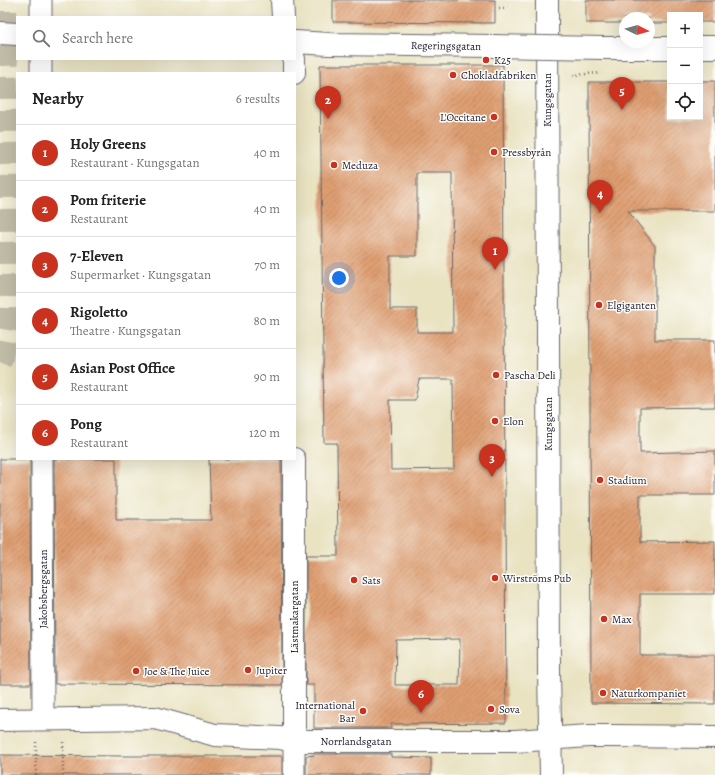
<!DOCTYPE html>
<meta charset="utf-8">
<style>
:root{--surface:#fff;--page:#f6f6f6;--text:#222;--muted:#767676;--line:#e0e0e0;--accent:#c8321e}
body{margin:0;font-family:Alegreya,serif;background:var(--page);color:var(--text)}
.controls{position:absolute;right:12px;top:12px;display:grid;overflow:hidden;border-radius:0px;box-shadow:0 4px 16px #0002}
.controls button{width:36px;height:36px;display:grid;place-items:center;padding:0;border:0;border-bottom:1px solid var(--line);background:var(--surface);color:var(--text);font:20px sans-serif}
.compass{position:absolute;left:619px;top:12px;width:36px;height:36px;border-radius:50%;background:var(--surface);box-shadow:0 4px 16px #0002;rotate:95deg}
.you{position:absolute;left:339px;top:278px;width:14px;height:14px;margin:-10px;border:3px solid #fff;border-radius:50%;background:#1a73e8;box-shadow:0 0 0 6px #1a73e833}
.badge{display:grid;place-items:center;width:26px;height:26px;border-radius:50%;background:var(--accent);color:#fff;font-size:13px;font-weight:700}
.pin{position:absolute;translate:-50% -33px;filter:drop-shadow(0 1px 2px #0008)}
.pin::after{content:'';position:absolute;top:21px;width:14px;height:12px;background:inherit;clip-path:polygon(0 0,100% 0,50% 100%)}
.list{margin:0;padding:0;list-style:none}
h2{display:flex;justify-content:space-between;align-items:center;height:52px;margin:0;padding:0 16px;font-size:17px}
h2 small{font-size:13px;font-weight:400;color:var(--muted)}
.list li{display:grid;grid-template-columns:26px 1fr auto;gap:12px;align-items:center;box-sizing:border-box;height:56px;padding:0 16px;border-top:1px solid var(--line)}
.list b{display:block;font-size:15px;white-space:nowrap}
.list p{margin:0;font-size:13px;white-space:nowrap;color:var(--muted)}
.list em{font-size:13px;font-style:normal;color:var(--muted)}
.icon{flex:none;width:22px;height:22px;fill:none;stroke:currentColor;stroke-width:2;stroke-linecap:round;stroke-linejoin:round}
.map{position:relative;flex:none;width:715px;height:775px;overflow:hidden}
.search{position:absolute;background:var(--surface);box-shadow:0 4px 16px #0002;left:16px;top:16px;width:280px;height:44px;display:flex;align-items:center;gap:10px;box-sizing:border-box;padding:0 14px;border-radius:0px;color:var(--muted);font-size:15px}
.panel{position:absolute;background:var(--surface);box-shadow:0 4px 16px #0002;left:16px;top:72px;width:280px;height:388px;border-radius:0px}
.map>svg:first-child{display:block}
.building{fill:url(#building-hatch);fill-rule:evenodd}
.lines{fill:none;stroke-linecap:round;stroke-linejoin:round}
.secondary-tunnel{stroke:#c1bca7;stroke-width:22;stroke-dasharray:22 11;stroke-linecap:butt}
.pedestrian-casing{stroke:#68666a;stroke-width:23}
.minor-casing{stroke:#68666a;stroke-width:24}
.tertiary-casing{stroke:#68666a;stroke-width:24}
.path{stroke:#68666a;stroke-width:2.5;stroke-dasharray:1 3;stroke-linecap:butt}
.pedestrian{stroke:#fff;stroke-width:21}
.minor{stroke:#fff;stroke-width:22}
.tertiary{stroke:#fff;stroke-width:22}
.minor-bridge-casing{stroke:#68666a;stroke-width:24;stroke-linecap:butt}
.minor-bridge{stroke:#fff;stroke-width:22}
.poi-dot{fill:#c8321e;stroke:#fdfcf7;stroke-width:1.5}
.labels{text-anchor:middle;dominant-baseline:central;stroke-width:3;stroke-linejoin:round;paint-order:stroke}
.street-label{font-size:11px;fill:#22223b;stroke:#fdfcf7}
.poi-label{font-size:11px;fill:#22223b;stroke:#fdfcf7;text-anchor:start}
</style>
<div class="map">
<svg width="715" height="775" viewBox="0 0 715 775">
<defs>
<pattern id="building-hatch" width="6" height="6" patternUnits="userSpaceOnUse"><rect width="6" height="6" fill="#df9f72"/><path d="M-1 1l2-2M0 6l6-6M5 7l2-2" fill="none" stroke="#b4815f"/></pattern>
</defs>
<rect width="100%" height="100%" fill="#fdfcf7"/>
<filter id="ink" filterUnits="userSpaceOnUse"><feTurbulence type="fractalNoise" baseFrequency=".025" numOctaves="2"/><feDisplacementMap in="SourceGraphic" scale="8" xChannelSelector="R" yChannelSelector="G"/><feConvolveMatrix kernelMatrix="1 2 1 2 8 2 1 2 1" color-interpolation-filters="sRGB"/></filter>
<filter id="wash" filterUnits="userSpaceOnUse"><feTurbulence type="fractalNoise" baseFrequency=".012" numOctaves="4" result="noise"/><feDisplacementMap in="SourceGraphic" scale="16" xChannelSelector="R" yChannelSelector="G"/><feGaussianBlur stdDeviation="0.9" result="paint"/><feColorMatrix in="noise" values="0 0 0 0 0 0 0 0 0 0 0 0 0 0 0 0 0 1.4 0 .05"/><feComposite in="paint" operator="in"/></filter>
<g filter="url(#wash)">
<rect width="100%" height="100%" fill="#e9e3c2"/>
<g id="blocks">
<path class="building" d="M333,0H495V23L333,22Z
M586,0H715V22H700V15H670V23H649V18H625V23H586Z
M320,65H503L506,723L391,724V728H314V685H306V556H338L337,443H324ZM417,173H452L453,332H417V309H390V256H417ZM419,379H453L454,469L391,470L390,400H415ZM460,639L459,685H395L396,640Z
M700,81H715V211H628L655,246V340H715V407L640,408V453L715,451V495H640V542L715,541V594H640V655H715V704L591,703L589,82H670V117H700Z
M0,459H30L31,684H0Z
M54,459H116V520H211L209,459H281L282,685L55,684Z
M314,754H391V757L431,758V775H306V756L314,755Z
M0,755L123,756H282V775H0Z"/>
</g>
</g>
<g filter="url(#ink)">
<use href="#blocks" fill-opacity="0" stroke="#68666a" stroke-width="1"/>
<g class="lines">
<path class="secondary-tunnel" d="M0,362L2,358L8,321L9,282L6,0"/>
<defs>
<path id="pedestrian" d="M41,17V0
M41,59V73
M42,459L43,719
M294,741V775"/>
<path id="minor" d="M282,0L283,17
M0,33L17,34
M295,42L329,44L493,46
M700,47H715
M604,48H670
M294,59V73
M294,459V741"/>
<path id="tertiary" d="M547,0L549,672L551,775
M0,720L155,718L215,735L280,738L294,741H515L589,736H613L715,737"/>
</defs>
<use href="#pedestrian" class="pedestrian-casing"/>
<use href="#minor" class="minor-casing"/>
<use href="#tertiary" class="tertiary-casing"/>
<path class="path" d="M499,8H511
M573,75L601,73
M36,742V775
M63,775V741"/>
<use href="#pedestrian" class="pedestrian"/>
<use href="#minor" class="minor"/>
<use href="#tertiary" class="tertiary"/>
<defs>
<path id="minor-bridge" d="M493,46L604,48"/>
</defs>
<use href="#minor-bridge" class="minor-bridge-casing"/>
<use href="#minor-bridge" class="minor-bridge"/>
</g>
</g>
<g class="poi-dot">
<circle cx="486" cy="60" r="4"/>
<circle cx="453" cy="75" r="4"/>
<circle cx="494" cy="117" r="4"/>
<circle cx="494" cy="152" r="4"/>
<circle cx="334" cy="165" r="4"/>
<circle cx="599" cy="305" r="4"/>
<circle cx="496" cy="375" r="4"/>
<circle cx="495" cy="421" r="4"/>
<circle cx="600" cy="480" r="4"/>
<circle cx="495" cy="578" r="4"/>
<circle cx="354" cy="580" r="4"/>
<circle cx="604" cy="619" r="4"/>
<circle cx="248" cy="670" r="4"/>
<circle cx="136" cy="671" r="4"/>
<circle cx="603" cy="693" r="4"/>
<circle cx="491" cy="709" r="4"/>
<circle cx="363" cy="711" r="4"/>
</g>
<g class="labels">
<g class="street-label">
<text transform="translate(446 46) rotate(1)">Regeringsgatan</text>
<text transform="translate(547 100) rotate(-90)">Kungsgatan</text>
<text transform="translate(548 424) rotate(-90)">Kungsgatan</text>
<text transform="translate(43 589) rotate(-90)">Jakobsbergsgatan</text>
<text transform="translate(294 617) rotate(-90)">Lästmakargatan</text>
<text x="356" y="741">Norrlandsgatan</text>
</g>
<g class="poi-label">
<text x="494" y="60">K25</text>
<text x="461" y="75">Chokladfabriken</text>
<text x="486" y="117" text-anchor="end">L'Occitane</text>
<text x="502" y="152">Pressbyrån</text>
<text x="342" y="165">Meduza</text>
<text x="607" y="305">Elgiganten</text>
<text x="504" y="375">Pascha Deli</text>
<text x="503" y="421">Elon</text>
<text x="608" y="480">Stadium</text>
<text x="503" y="578">Wirströms Pub</text>
<text x="362" y="580">Sats</text>
<text x="612" y="619">Max</text>
<text x="256" y="670">Jupiter</text>
<text x="144" y="671">Joe &amp; The Juice</text>
<text x="611" y="693">Naturkompaniet</text>
<text x="355" y="705" text-anchor="end">International<tspan x="355" dy="13">Bar</tspan></text>
<text x="499" y="709">Sova</text>
</g>
</g>
</svg>
<div class="controls">
<button>+</button>
<button>−</button>
<button><svg class="icon" aria-label="locate" viewBox="0 0 24 24"><circle cx="12" cy="12" r="6"/><path d="M12 2v4M12 18v4M2 12h4M18 12h4"/></svg></button>
</div>
<svg class="compass" viewBox="-18 -18 36 36"><path d="M0-13l5 13h-10z" fill="#e53935"/><path d="M0 13l5-13h-10z" fill="#767676"/></svg>
<div class="you"></div>
<div class="pin badge" style="left:495px;top:270px">1</div>
<div class="pin badge" style="left:328px;top:119px">2</div>
<div class="pin badge" style="left:492px;top:477px">3</div>
<div class="pin badge" style="left:600px;top:213px">4</div>
<div class="pin badge" style="left:622px;top:110px">5</div>
<div class="pin badge" style="left:421px;top:713px">6</div>
<div class="search"><svg class="icon" aria-label="search" viewBox="0 0 24 24"><circle cx="10" cy="10" r="6"/><path d="M15 15l6 6"/></svg>Search here</div>
<section class="panel">
<h2>Nearby<small>6 results</small></h2>
<ul class="list">
<li><span class="badge">1</span><div><b>Holy Greens</b><p>Restaurant · Kungsgatan</p></div><em>40 m</em></li>
<li><span class="badge">2</span><div><b>Pom friterie</b><p>Restaurant</p></div><em>40 m</em></li>
<li><span class="badge">3</span><div><b>7-Eleven</b><p>Supermarket · Kungsgatan</p></div><em>70 m</em></li>
<li><span class="badge">4</span><div><b>Rigoletto</b><p>Theatre · Kungsgatan</p></div><em>80 m</em></li>
<li><span class="badge">5</span><div><b>Asian Post Office</b><p>Restaurant</p></div><em>90 m</em></li>
<li><span class="badge">6</span><div><b>Pong</b><p>Restaurant</p></div><em>120 m</em></li>
</ul>
</section>
</div>
